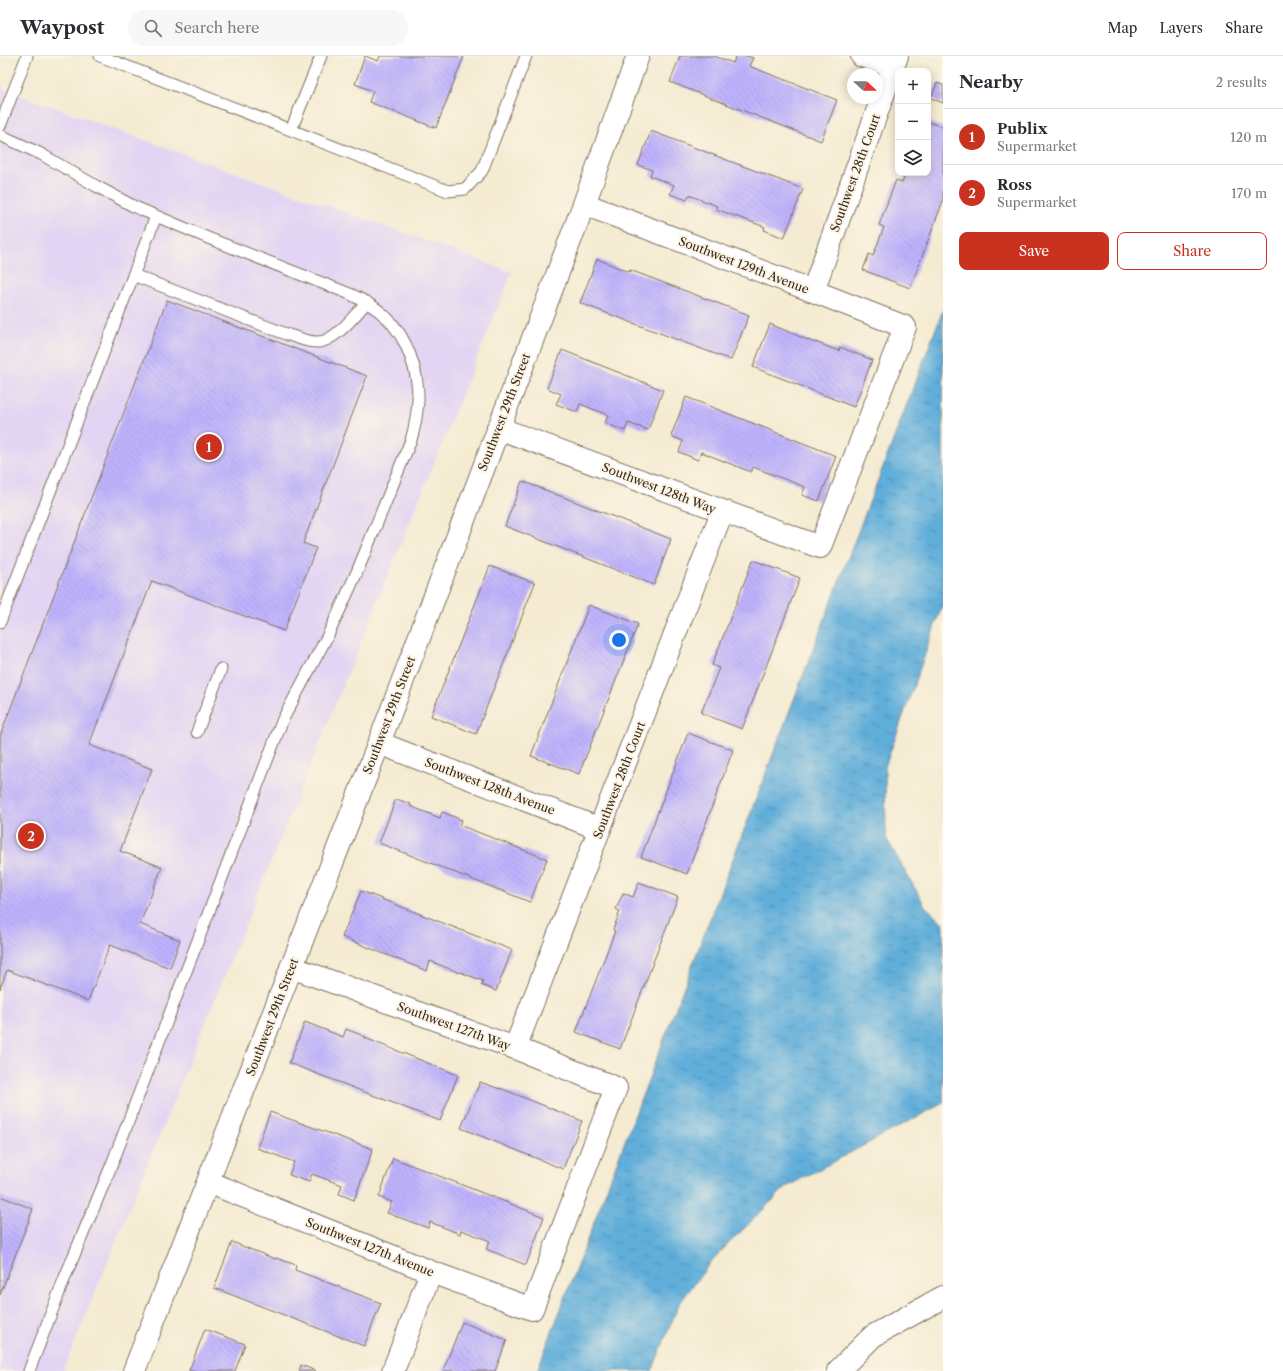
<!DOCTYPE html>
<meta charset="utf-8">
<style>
:root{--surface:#fff;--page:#f7f7f7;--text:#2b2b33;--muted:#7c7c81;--line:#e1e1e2;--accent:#c8321e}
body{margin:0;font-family:"Libre Caslon Text",serif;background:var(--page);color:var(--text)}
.controls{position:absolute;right:12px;top:12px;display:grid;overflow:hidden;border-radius:8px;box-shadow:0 2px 10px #0003}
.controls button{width:36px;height:36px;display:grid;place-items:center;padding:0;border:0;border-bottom:1px solid var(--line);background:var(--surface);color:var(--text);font:20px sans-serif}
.compass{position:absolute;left:847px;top:12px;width:36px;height:36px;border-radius:50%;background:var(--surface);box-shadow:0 2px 10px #0003;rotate:111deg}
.you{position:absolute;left:619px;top:584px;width:14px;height:14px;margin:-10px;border:3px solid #fff;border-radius:50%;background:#1a73e8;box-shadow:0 0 0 6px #1a73e833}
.badge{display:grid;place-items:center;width:26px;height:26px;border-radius:50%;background:var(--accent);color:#fff;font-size:13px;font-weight:700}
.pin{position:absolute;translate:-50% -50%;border:2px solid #fff;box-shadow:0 1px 4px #0006}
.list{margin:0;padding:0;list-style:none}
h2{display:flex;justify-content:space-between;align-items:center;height:52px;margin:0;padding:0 16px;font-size:17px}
h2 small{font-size:13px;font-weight:400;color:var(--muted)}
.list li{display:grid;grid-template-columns:26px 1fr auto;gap:12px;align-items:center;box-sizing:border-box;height:56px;padding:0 16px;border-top:1px solid var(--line)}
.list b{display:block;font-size:15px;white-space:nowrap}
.list p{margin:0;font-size:13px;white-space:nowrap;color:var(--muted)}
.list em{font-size:13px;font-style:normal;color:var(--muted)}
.actions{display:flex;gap:8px;padding:12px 16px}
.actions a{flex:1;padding:9px 0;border:1px solid var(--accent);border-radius:8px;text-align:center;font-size:14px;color:var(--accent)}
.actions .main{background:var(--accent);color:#fff}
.icon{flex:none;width:22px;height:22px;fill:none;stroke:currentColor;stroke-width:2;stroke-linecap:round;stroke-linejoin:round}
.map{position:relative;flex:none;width:943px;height:1315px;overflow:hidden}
header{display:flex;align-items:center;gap:24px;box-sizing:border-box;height:56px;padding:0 20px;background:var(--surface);border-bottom:1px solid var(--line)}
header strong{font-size:19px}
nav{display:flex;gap:22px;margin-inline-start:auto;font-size:14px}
.search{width:280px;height:36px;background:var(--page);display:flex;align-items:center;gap:10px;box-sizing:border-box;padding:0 14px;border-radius:22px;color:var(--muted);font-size:15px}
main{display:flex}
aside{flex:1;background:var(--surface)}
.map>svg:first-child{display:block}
.built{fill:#e2d4f3}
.water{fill:url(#water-ripples);stroke:#4e6c7c}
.building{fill:url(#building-back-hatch)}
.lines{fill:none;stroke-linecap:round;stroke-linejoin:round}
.lane-casing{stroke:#7c6e5d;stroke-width:13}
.street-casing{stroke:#7c6e5d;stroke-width:24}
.lane{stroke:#fff;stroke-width:11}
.street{stroke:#fff;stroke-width:22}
.labels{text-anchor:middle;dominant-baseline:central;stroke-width:4;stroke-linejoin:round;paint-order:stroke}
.street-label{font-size:12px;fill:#3b2a1e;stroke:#fcf5e5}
</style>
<header>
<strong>Waypost</strong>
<div class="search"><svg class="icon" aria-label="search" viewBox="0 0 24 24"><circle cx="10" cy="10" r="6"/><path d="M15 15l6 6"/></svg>Search here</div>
<nav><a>Map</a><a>Layers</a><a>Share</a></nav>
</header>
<main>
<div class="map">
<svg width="943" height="1315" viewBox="0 0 943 1315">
<defs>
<pattern id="water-ripples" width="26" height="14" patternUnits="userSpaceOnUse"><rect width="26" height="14" fill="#60aeda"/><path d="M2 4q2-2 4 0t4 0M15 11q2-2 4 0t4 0" fill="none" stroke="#508eb0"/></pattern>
<pattern id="building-back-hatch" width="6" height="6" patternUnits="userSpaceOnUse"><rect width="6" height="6" fill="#beb2fd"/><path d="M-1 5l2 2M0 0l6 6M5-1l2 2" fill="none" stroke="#a499d8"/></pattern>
</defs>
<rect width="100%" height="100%" fill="#fcf5e5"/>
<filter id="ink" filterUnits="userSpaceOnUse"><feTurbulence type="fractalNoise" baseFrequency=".025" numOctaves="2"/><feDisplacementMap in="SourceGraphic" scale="8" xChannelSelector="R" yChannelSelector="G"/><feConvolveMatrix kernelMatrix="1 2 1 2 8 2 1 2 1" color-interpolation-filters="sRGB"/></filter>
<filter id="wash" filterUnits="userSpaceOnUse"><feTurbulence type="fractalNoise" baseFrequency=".012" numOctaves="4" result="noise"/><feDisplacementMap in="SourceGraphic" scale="16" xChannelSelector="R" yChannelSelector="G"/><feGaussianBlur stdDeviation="0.9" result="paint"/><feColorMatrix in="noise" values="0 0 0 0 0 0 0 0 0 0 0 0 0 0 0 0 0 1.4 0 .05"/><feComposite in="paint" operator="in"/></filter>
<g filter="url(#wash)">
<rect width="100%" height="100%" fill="#f4ebd2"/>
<path class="built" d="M0,32L512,216L63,1315H0Z"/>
<path class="water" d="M943,254V547L885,711L886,782L925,850L943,867V1047L786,1131L713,1203L679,1248L652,1315H537Z"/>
<g id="blocks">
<path class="building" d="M365,0L378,5L380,0H464L436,72L369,46L373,35L355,28Z
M680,0H714L733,7L736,0H747L753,2L749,10L837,44L821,85L670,26Z
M937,27L943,29V47L931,42Z
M928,66L943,71V145L910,232L863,214L869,198L873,200L884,171L879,169L896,124L902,127L906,117H928Z
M651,75L803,133L784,182L764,174L765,171L716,153L717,150L689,139L687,144L670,138L674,129L650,120L652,114L638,109Z
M597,203L629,216L630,214L749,259L731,304L580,247Z
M167,244L367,320L303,487L316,492L284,575L152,525L89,689L152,713L120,795L162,811L140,868L180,884L170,912L110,889L88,945L7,914L0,933V680Z
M770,268L815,287V286L839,295L840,291L872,304L854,351L753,311Z
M562,294L663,334L648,374L628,367L625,375L605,367L608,359L580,348L577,356L556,348L561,338L547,332Z
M686,341L836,400L819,445L802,439L805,431L753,411L751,416L701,396L698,404L679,396L683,385L671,380Z
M522,425L671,483L654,529L505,470Z
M753,504L800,522L742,673L701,657L719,612L712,609Z
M490,510L535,527L476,678L431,660Z
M589,549L638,568L579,718L531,700Z
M688,677L733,694L687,818L641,801Z
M396,743L411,748L410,750L440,762L442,756L462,764L459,769L547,803L530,846L379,787Z
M639,826L678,841L620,993L576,976L615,875L613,874L620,855L616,853L623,837L633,841Z
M361,835L512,894L496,935L481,929L483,925L460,916V917L430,905L427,915L342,881Z
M305,966L343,981L346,973L366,981L365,982L458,1019L440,1065L289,1007Z
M480,1026L500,1033V1032L582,1065L563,1113L461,1072Z
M270,1056L373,1093L354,1144L339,1138L342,1129L312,1118L309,1126L289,1119L294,1106L257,1092Z
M393,1102L544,1161L526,1209L486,1193L490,1185L461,1174L460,1178L430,1166L428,1172L387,1157L392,1146L379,1141Z
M0,1140L33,1153L0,1239Z
M232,1186L275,1203L276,1202L296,1209L295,1214L381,1247L364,1290L214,1232Z
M462,1266L507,1284L495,1315H443Z
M205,1273L245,1288L235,1315H189Z
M301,1309L316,1315H299Z"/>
</g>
</g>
<g filter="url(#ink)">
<use href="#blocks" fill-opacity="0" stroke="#7c6e5d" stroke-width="1"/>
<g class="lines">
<defs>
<path id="lane" d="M100,0L448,135L465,133L482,115L526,0
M0,70L27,0
M291,74L321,0
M0,79L41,98L96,130L135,151L208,182L350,238C363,244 376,251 386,261C407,281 419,316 418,345C417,358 415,371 411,384L357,516L343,547L328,579L283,663L112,1108L65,1221L29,1315
M133,219L286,278C296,281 306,286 317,286C334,287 356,258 367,246
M0,566L156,160
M197,676L221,613"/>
<path id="street" d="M862,0L893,11
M813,235L897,0
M498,372L820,491L905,271L813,235L584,148
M379,687L600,773
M515,992L722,456
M208,1126L431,1216L532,1253L616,1032L515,992L291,911
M134,1315L379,687L584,148L638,0
M393,1315L431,1216
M838,1315L873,1280L943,1241"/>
</defs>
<use href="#lane" class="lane-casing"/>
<use href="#street" class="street-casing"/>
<use href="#lane" class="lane"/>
<use href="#street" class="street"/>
</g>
</g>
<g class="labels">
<g class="street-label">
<text transform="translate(855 117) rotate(-70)">Southwest 28th Court</text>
<text transform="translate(744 209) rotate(21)">Southwest 129th Avenue</text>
<text transform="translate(504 356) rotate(-69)">Southwest 29th Street</text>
<text transform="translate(659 432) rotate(21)">Southwest 128th Way</text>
<text transform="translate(389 659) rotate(-69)">Southwest 29th Street</text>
<text transform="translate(619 724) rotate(-69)">Southwest 28th Court</text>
<text transform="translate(490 730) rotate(21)">Southwest 128th Avenue</text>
<text transform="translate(272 961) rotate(-69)">Southwest 29th Street</text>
<text transform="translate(454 970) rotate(20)">Southwest 127th Way</text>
<text transform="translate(370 1191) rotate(22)">Southwest 127th Avenue</text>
</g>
</g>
</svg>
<div class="controls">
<button>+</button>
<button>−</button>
<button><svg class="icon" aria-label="layers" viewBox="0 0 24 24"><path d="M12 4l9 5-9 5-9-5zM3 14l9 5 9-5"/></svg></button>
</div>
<svg class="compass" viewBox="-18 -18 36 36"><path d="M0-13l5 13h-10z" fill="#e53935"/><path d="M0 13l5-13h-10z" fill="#7c7c81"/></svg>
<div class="you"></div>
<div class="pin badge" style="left:209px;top:391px">1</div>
<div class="pin badge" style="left:31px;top:780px">2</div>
</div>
<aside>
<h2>Nearby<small>2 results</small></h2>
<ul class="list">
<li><span class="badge">1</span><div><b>Publix</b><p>Supermarket</p></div><em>120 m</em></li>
<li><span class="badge">2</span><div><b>Ross</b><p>Supermarket</p></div><em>170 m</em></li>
</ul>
<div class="actions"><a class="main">Save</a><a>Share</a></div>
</aside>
</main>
